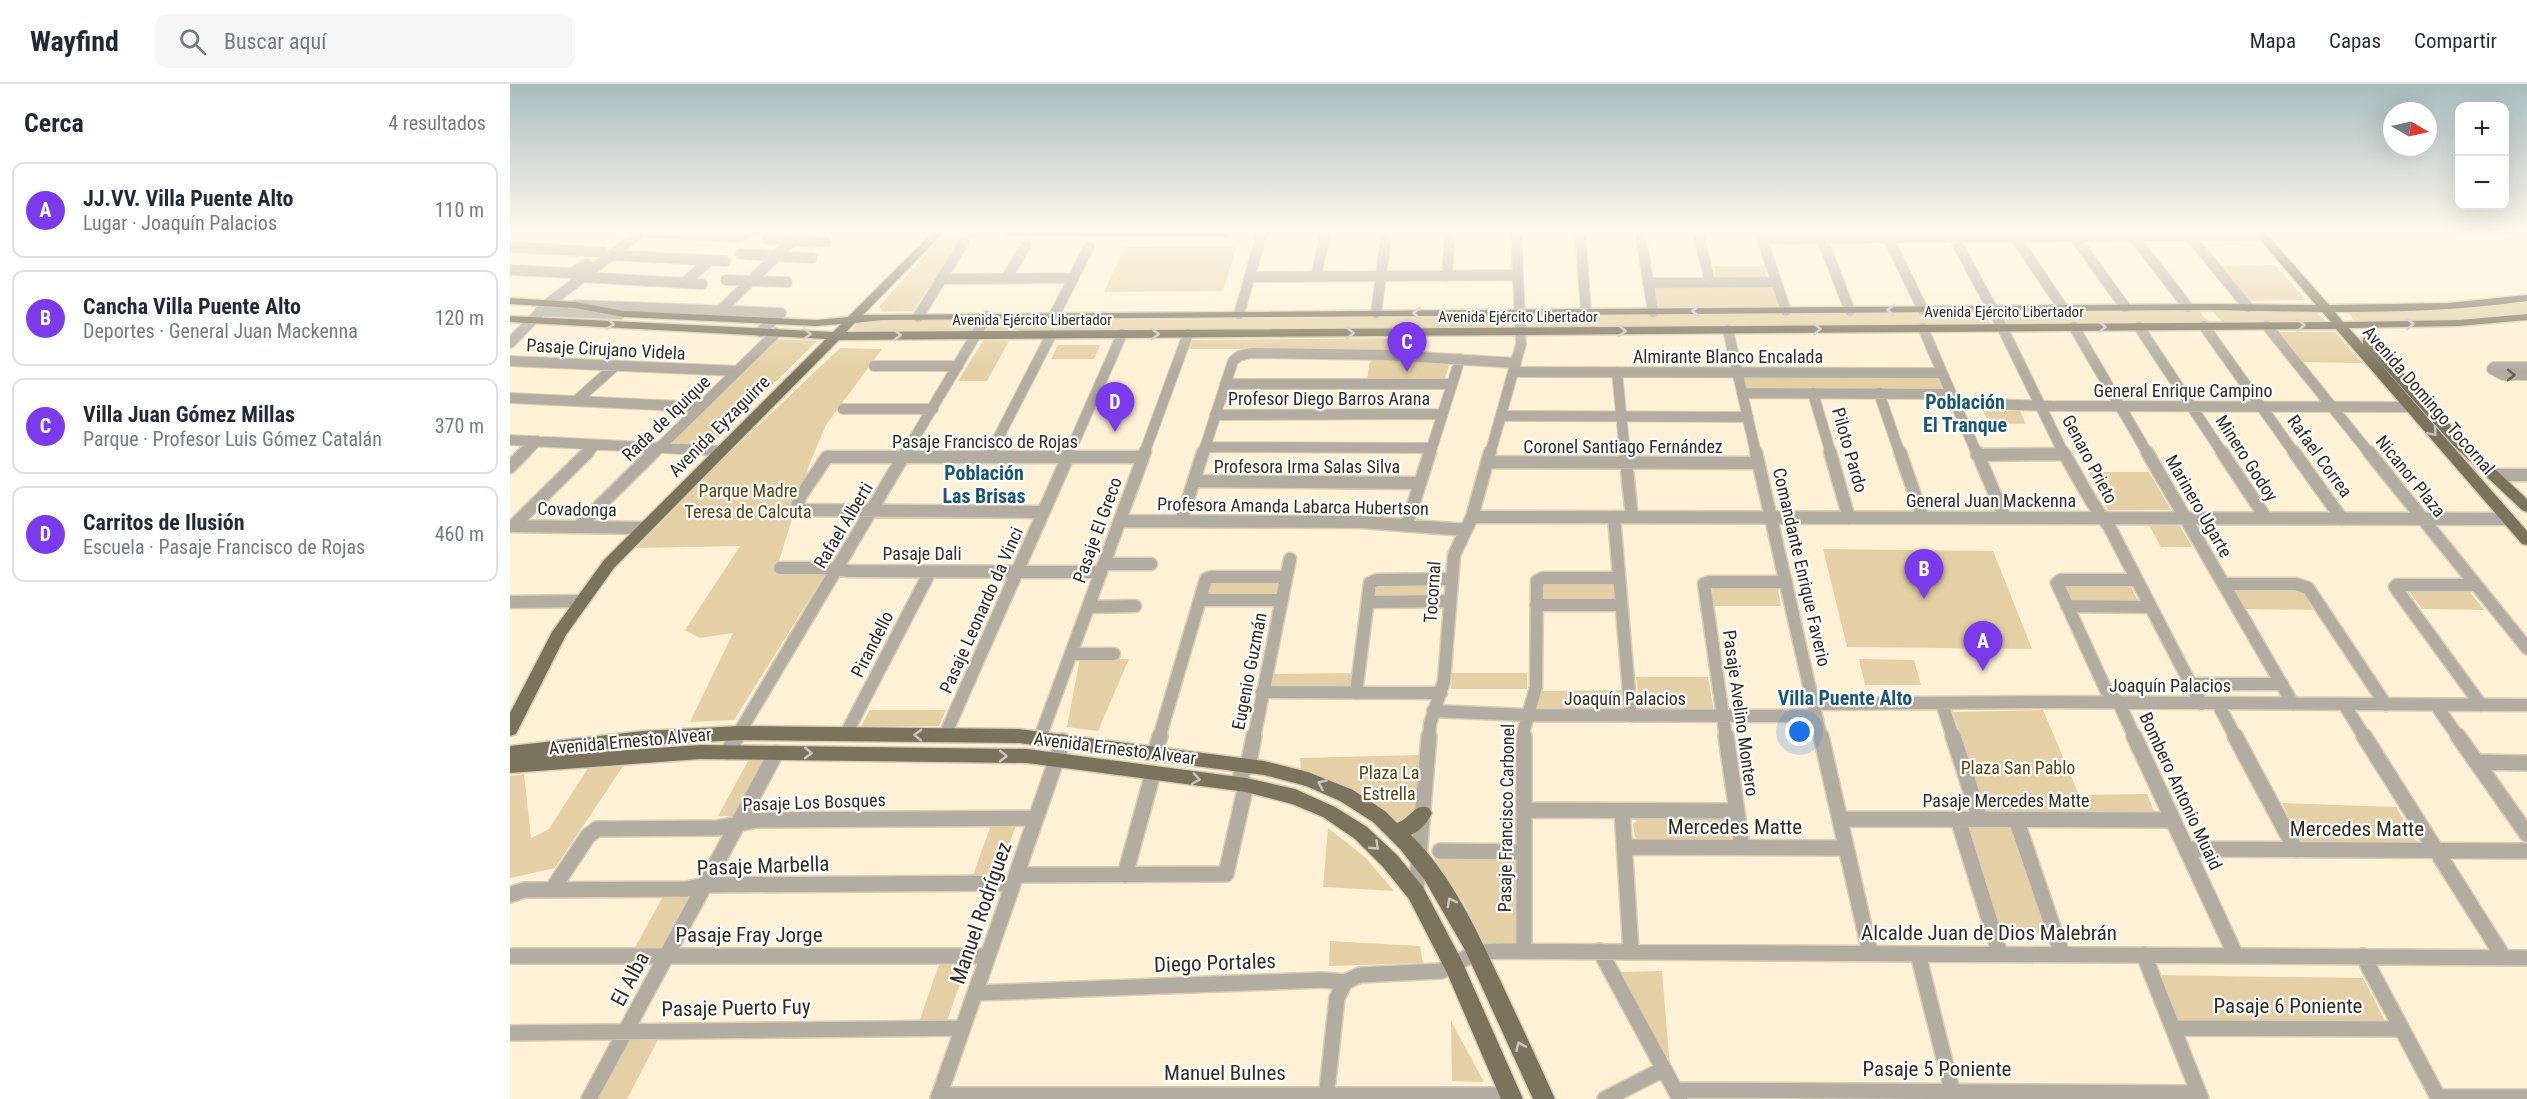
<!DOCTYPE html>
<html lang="es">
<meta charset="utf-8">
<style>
:root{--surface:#fff;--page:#f6f6f7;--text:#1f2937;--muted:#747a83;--line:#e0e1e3;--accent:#7c3aed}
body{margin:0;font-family:"Roboto Condensed",sans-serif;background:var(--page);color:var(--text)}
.controls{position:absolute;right:18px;top:18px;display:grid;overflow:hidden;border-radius:12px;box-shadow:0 6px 24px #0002}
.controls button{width:54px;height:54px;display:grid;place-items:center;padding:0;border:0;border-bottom:2px solid var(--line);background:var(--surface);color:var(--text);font:30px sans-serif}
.compass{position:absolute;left:1873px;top:18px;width:54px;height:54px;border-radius:50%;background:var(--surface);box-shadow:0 6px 24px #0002;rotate:99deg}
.you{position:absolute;left:1290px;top:648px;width:21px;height:21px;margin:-15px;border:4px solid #fff;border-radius:50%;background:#1a73e8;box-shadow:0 0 0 9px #1a73e833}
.badge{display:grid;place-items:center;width:39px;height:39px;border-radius:50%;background:var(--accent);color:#fff;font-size:20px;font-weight:700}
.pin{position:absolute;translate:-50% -50px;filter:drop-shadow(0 2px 3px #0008)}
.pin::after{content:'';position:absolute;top:32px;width:21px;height:18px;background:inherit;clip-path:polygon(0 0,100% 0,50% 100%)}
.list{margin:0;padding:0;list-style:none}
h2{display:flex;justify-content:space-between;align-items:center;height:78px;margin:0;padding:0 24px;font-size:26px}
h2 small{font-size:20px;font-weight:400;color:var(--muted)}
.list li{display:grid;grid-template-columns:39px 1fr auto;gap:18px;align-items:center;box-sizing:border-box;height:96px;margin:0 12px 12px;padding:0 12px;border:2px solid var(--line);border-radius:12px}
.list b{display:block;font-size:22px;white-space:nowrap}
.list p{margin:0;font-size:20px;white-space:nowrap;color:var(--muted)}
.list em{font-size:20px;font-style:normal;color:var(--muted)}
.icon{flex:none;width:33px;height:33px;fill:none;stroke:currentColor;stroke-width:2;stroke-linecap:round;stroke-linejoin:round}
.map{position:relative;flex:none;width:2017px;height:1015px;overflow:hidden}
header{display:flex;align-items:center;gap:36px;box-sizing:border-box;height:84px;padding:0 30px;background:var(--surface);border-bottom:2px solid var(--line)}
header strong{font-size:28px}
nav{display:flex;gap:33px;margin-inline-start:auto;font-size:21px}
.search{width:420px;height:54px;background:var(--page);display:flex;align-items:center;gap:15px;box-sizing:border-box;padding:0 21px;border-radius:12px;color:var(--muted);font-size:22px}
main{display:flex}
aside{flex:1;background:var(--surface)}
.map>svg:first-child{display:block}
.green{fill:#e5d0a5}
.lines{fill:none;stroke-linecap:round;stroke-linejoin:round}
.minor-far2-casing{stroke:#d9ceb5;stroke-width:12}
.minor-far1-casing{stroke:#d9ceb5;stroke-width:15}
.minor-casing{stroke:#d9ceb5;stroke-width:18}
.major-casing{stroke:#d9ceb5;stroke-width:3}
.minor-far2{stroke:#b2aca1;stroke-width:10}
.minor-far1{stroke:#b2aca1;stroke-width:12}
.minor{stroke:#b2aca1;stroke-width:15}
.major{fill:#7c735d;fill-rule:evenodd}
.oneway{stroke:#cbc7be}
.oneway2{stroke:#655f55}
.labels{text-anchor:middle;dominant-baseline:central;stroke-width:4.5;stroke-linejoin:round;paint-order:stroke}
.far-street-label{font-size:15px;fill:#312c22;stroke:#fff}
.street-label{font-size:18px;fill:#312c22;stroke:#fff}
.park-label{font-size:18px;fill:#59440e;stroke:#fff}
.neighbourhood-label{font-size:20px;font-weight:bold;fill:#1a5777;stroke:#fff}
.near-street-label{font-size:21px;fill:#312c22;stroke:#fff}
</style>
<header>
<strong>Wayfind</strong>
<div class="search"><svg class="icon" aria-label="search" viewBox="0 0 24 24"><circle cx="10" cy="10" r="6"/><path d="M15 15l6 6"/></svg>Buscar aquí</div>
<nav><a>Mapa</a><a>Capas</a><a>Compartir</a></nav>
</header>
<main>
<aside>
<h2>Cerca<small>4 resultados</small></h2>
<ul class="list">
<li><span class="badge">A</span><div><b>JJ.VV. Villa Puente Alto</b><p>Lugar · Joaquín Palacios</p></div><em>110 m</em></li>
<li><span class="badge">B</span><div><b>Cancha Villa Puente Alto</b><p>Deportes · General Juan Mackenna</p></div><em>120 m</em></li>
<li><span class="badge">C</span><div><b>Villa Juan Gómez Millas</b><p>Parque · Profesor Luis Gómez Catalán</p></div><em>370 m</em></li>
<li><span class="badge">D</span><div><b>Carritos de Ilusión</b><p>Escuela · Pasaje Francisco de Rojas</p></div><em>460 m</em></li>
</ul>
</aside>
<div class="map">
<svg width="2017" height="1015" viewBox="0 0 2017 1015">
<rect width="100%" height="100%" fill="#fef1d5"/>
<path class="green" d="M437,146H472L467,153L453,156L403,227L373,228L369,223Z
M727,162L713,207L594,208L614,163Z
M1765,181L1796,216L1738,217L1708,182Z
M1203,182H1254L1257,194H1206Z
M1261,201L1269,221L1264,224H1151L1148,223L1144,203Z
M2017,218V229L1955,236L1846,238L1838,229L1935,226Z
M1691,225L1692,231L1701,239L1497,241L1488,228Z
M1704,225L1804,226L1817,238L1713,239L1704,229Z
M1475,228L1481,242L1021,245L1019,232Z
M998,233L999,245L475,248L481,237Z
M469,236L463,248L342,246L348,239L356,237Z
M1765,248H1825L1852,279L1789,278Z
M912,254L897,268L855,265H679L682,256Z
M265,255L307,257L199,363L157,360Z
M473,257H499L477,297H448Z
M548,261H590L584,275H541Z
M330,264L372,265L316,341L299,381L266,486L317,487L224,636L180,638L223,549L190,554L175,546L230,462L126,464L211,377Z
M860,275L933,279L939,281L935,295L929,297L857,296Z
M1233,291H1427L1434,307L1236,304Z
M1473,327H1510L1516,340L1479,339Z
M1578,388H1639L1661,426H1598Z
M1639,441L1670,442L1682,463H1651Z
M1313,465L1483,467L1522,565L1337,563Z
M700,497L770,498L767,514L696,510Z
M1033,497H1105V516L1032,517Z
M867,500H932L930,513L865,514Z
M1202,501H1267L1271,522H1204Z
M1554,502L1621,503L1629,519L1561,518Z
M1723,505H1791L1803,526L1735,525Z
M1898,506L1959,507L1974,526L1912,525Z
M570,574L619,575L588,647L557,643Z
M1349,575L1404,576L1411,601H1355Z
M842,589L840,605H760L762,590Z
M942,589H1017V605H941Z
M1126,593H1198L1204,628L1130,626Z
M1112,606V626L1028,624L1032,607Z
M360,626H436L429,642H351Z
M1533,626L1569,711L1637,710L1645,729L1500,732L1542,849L1486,851L1452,741H1478L1443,628Z
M910,671L904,727L887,738C876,733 871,725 861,718C839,704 815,696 791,687L790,674Z
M238,677H253L223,732H208Z
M113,682L45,784L0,794V692L14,690L21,754L39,745L78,684Z
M1772,719L1886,723L1908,760L1791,758Z
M1216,732L1221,756L1131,757L1125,753L1123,740L1129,734Z
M481,741H506L489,790L463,791Z
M818,744L855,773L884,807L813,803Z
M924,774L1002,776L1007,780L1006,862H975L954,819Z
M181,808L151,863H125L155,809Z
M820,857L910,862L913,879L819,882Z
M458,877L437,937L409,938L430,878Z
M1152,887L1160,983L1157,982L1111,888Z
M1648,891L1853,894L1877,941L1668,939Z
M941,937L974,998L942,997Z
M151,950L117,1015H87L122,951Z"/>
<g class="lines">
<defs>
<path id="minor-far2" d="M496,146L717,147
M1070,146L1076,228
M1130,146L1143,228
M1188,146L1200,199
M1249,146L1276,227
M1440,146L1492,243L1554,370
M132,148L230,153L244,146
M1310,149L1340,227
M1376,149L1413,226
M1679,151L1738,223
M1564,152L1615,223
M1623,152L1678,223
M1505,153L1553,224
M258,155L316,158
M1252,155L1751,151
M0,163L93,168
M231,170L302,174
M101,171L215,177
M0,186L62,189L77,180
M806,192L816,146
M937,192L940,146
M72,193L192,200
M740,193L1007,191
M431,195L563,194
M496,195L516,161
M216,196L277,198
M174,199L200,176
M1138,199L1266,198
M65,221L271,229
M211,226L293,146
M30,227L110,230
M866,229L877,146
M729,230L753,146
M544,232L579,163
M408,233L454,158
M1694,242L1785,370
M1757,242L1860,370
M1564,243L1638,370
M1629,243L1713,370
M1413,244L1467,370
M1218,246L1246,370
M250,248L271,229
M0,259L39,219L134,146
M0,277L227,287
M364,282H448
M2017,283H1984L1982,285L1993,291H2017
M1003,288L1432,289
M1107,288L1115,370
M715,300H942
M1232,309L1441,310
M1303,309L1321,370
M1369,309L1390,370
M0,314L191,323
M66,317L105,282
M1445,319L1542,322L1901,323
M333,325H423
M705,331L932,330
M991,332L1238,333
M0,356L210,367
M695,363L922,364
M14,370L27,357
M76,370L85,361
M143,370L266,249
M395,370L477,232
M480,370L541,251
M559,370L612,250
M634,370L678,250
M693,370L723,277L729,272L741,269L877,271L1006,279
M920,370L950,275
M980,370L1011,260L1006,146"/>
<path id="minor-far1" d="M1115,368L1122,433
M1246,368L1311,654
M1320,368L1339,434
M1390,368L1413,434
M1467,368L1495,434
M1553,368C1569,393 1580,420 1599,442L1691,620
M1637,368L1783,620
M1712,368L1756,434
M1784,368L1832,435
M1859,368L2017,564
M1467,371L1554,370
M478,373L480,368
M978,378L1248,379
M0,383L15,368
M1984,391H2017
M684,397L910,399
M533,428L286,426L290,413L317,373H633
M962,433L1999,435
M1104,433L1121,632
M610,437L852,438L956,446
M671,437L693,368
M897,440L920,368
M0,442L134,444
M3,442L78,368
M68,443L144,368
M594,480H641
M270,484H317L339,487L591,488
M1714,500H1786L1798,504L1876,621
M1966,501H1887L1885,503L1971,621
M690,516H771
M0,518L70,517
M858,518L940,517
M1026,521H1111
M1557,522L1641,523
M578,523L625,522
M561,570H604
M1680,600H1772
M752,608L931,609
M846,609L860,499L867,496L942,495
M1432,619L1443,654
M1303,620L1536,618L2017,621
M1708,620L1726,654
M1834,620L1855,654
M1926,621L1949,654
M923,627L1017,631L1306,632
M336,650L420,488
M435,651L560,368
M226,654L396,368
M530,654L635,368
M649,654L696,495L701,493H776
M744,654L780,475
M919,654L920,640L934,597L944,471L962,433L980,368
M1014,654V646L1026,603L1027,497L1033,494H1109
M1216,654L1194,500L1199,498H1276
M1625,654L1609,619L1596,606L1547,499L1551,496H1627"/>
<path id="minor" d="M1014,652V867
M1216,652L1232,763
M1311,652L1360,869
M1443,652L1470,735
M1624,652L1726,872
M1725,652L1786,766
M1854,652L1994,874
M1948,652L2017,750
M218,668L227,652
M645,669L650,652
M1966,678L2017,679
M1014,726L1226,727
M1112,727L1121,867
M1330,735L1663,736
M1448,735L1490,870
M1506,735L1552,870
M1114,763L1336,764
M1677,765L2017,767
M930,767L1014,768
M506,791L716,790L736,701L730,694L732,687L738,682L744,652
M615,791L643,689
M42,806L78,752L87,745L207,744L247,736L526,734
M906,809L919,652
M0,811L14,806L177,805L195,801L503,799
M1090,867L1170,1015
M1408,870L1444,1014
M1634,871L1691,1015
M0,872H478
M1853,872L1929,1015
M465,909L812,896L835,898L850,891L931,887L967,868L992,867L2017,874
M1663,944L1892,945
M0,949L453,944
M1165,1006L1689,1009
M429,1011H1000
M1928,1013H2017
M79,1015L266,669
M428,1015L553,657
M816,1015L827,914L835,898
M1095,1015L1154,985"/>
<path id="major" d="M425,146H436L353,231L1698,220L1806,221L1742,146H1753L1819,221L1938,219L2017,211V217C1953,226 1889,228 1825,228L1833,238L1949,236L2017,230V236L1949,242L1839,244L2017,447V461L2012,460L1826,245L329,256L104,484L56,551L6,650L0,652V629L42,548L94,476L316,255L0,238V232L323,248L331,240L306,242L114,233L65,224L0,220V214L65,218L114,227L306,236L338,233ZM1698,226L1812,228L1821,238L336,248L345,239L372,236Z
M1857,253L1861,254L1955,357L2017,415V428L2012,426L1945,363L1853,260V254Z
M230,642L509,645L754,677L798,688L843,706L875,727L887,739C900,735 905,718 919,724L922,729C918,738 910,747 901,751C942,791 967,847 991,898C1009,937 1028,976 1045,1015H1023L955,866L914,795L890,765L863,738L830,717L796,702L754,691L509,659L230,656L133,661L32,672L190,661L517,665L736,694L785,705L825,723L857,743L887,771L913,803L951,875L1013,1015H991L937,889L899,815L873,783L845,755L813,733L782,720L736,708L517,679L190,675L0,689V662L133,647Z"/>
</defs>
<use href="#minor-far2" class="minor-far2-casing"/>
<use href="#minor-far1" class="minor-far1-casing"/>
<use href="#minor" class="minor-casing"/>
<use href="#major" class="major-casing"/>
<use href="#minor-far2" class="minor-far2"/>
<use href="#minor-far1" class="minor-far1"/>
<use href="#minor" class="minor"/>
<use href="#major" class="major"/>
</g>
<defs><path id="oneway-chevron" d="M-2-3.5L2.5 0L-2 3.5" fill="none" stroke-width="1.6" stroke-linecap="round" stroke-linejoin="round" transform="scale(1.5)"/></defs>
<g class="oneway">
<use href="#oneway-chevron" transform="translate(1381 226) rotate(180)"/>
<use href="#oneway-chevron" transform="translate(1186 227) rotate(180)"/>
<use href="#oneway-chevron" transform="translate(907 229) rotate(180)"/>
<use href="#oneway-chevron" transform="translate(100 240) rotate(3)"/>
<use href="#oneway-chevron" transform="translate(1900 240) rotate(-1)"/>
<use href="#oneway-chevron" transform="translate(1791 241) rotate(-1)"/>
<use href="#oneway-chevron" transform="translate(1592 243)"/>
<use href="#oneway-chevron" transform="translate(1307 245) rotate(-1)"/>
<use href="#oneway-chevron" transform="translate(1112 247)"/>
<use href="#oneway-chevron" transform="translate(840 249)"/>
<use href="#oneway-chevron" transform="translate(297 250) rotate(3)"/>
<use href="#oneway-chevron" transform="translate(645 250)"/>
<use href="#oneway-chevron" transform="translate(387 251)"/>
<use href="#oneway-chevron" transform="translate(1923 348) rotate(49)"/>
<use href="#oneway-chevron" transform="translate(408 651) rotate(-179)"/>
<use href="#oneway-chevron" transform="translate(298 669) rotate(1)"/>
<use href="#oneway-chevron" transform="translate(493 672) rotate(1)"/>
<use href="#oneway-chevron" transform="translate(686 695) rotate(8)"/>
<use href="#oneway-chevron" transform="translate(812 700) rotate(-157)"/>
<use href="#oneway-chevron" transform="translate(865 762) rotate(43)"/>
<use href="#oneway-chevron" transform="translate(941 818) rotate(-119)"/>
<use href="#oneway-chevron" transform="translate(1010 962) rotate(-114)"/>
</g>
<use class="oneway2" href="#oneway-chevron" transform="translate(2001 291) rotate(1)"/>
<linearGradient id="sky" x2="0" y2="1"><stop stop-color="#a8bcc0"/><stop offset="0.51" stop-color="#fff9ec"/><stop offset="1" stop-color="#fff9ec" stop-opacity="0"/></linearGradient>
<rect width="2017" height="288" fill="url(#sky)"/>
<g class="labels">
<g class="far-street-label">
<text x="1494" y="228">Avenida Ejército Libertador</text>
<text x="1008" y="233">Avenida Ejército Libertador</text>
<text x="522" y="236">Avenida Ejército Libertador</text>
</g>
<g class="street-label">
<text transform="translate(96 265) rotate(3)">Pasaje Cirujano Videla</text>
<text x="1218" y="272">Almirante Blanco Encalada</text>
<text x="1673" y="306">General Enrique Campino</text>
<text x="819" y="314">Profesor Diego Barros Arana</text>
<text transform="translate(1919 316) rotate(49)">Avenida Domingo Tocornal</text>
<text transform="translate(156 334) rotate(-44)">Rada de Iquique</text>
<text transform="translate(209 342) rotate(-45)">Avenida Eyzaguirre</text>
<text x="475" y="357">Pasaje Francisco de Rojas</text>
<text x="1113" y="362">Coronel Santiago Fernández</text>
<text transform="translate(1340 366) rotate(74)">Piloto Pardo</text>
<text transform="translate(1810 372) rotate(54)">Rafael Correa</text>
<text transform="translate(1737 374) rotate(57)">Minero Godoy</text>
<text transform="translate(1580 375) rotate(62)">Genaro Prieto</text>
<text x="797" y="382">Profesora Irma Salas Silva</text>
<text transform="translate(1901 392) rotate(51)">Nicanor Plaza</text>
<text x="1481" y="416">General Juan Mackenna</text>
<text transform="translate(783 422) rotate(1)">Profesora Amanda Labarca Hubertson</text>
<text transform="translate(1689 422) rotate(60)">Marinero Ugarte</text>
<text transform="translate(67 425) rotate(1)">Covadonga</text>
<text transform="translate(333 441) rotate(-59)">Rafael Alberti</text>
<text transform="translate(587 446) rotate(-70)">Pasaje El Greco</text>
<text x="412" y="469">Pasaje Dali</text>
<text transform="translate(1292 483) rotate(77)">Comandante Enrique Faverio</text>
<text transform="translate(922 508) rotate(-86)">Tocornal</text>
<text transform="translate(471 526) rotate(-66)">Pasaje Leonardo da Vinci</text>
<text transform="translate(362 560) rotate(-63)">Pirandello</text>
<text transform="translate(739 587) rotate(-79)">Eugenio Guzmán</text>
<text x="1660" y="601">Joaquín Palacios</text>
<text x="1115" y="614">Joaquín Palacios</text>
<text transform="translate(1231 629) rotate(82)">Pasaje Avelino Montero</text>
<text transform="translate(120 657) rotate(-5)">Avenida Ernesto Alvear</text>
<text transform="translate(605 664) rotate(7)">Avenida Ernesto Alvear</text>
<text transform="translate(1671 707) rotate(65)">Bombero Antonio Muaid</text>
<text x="1496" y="716">Pasaje Mercedes Matte</text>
<text transform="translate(304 718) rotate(-2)">Pasaje Los Bosques</text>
<text transform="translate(996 734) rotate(-89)">Pasaje Francisco Carbonel</text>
</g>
<g class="park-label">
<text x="238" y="406">Parque Madre<tspan x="238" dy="21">Teresa de Calcuta</tspan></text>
<text x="1508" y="683">Plaza San Pablo</text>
<text x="879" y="688">Plaza La<tspan x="879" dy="21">Estrella</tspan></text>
</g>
<g class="neighbourhood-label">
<text x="1455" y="318">Población<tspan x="1455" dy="23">El Tranque</tspan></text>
<text x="474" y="389">Población<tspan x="474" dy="23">Las Brisas</tspan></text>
<text x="1335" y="614">Villa Puente Alto</text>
</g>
<g class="near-street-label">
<text x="1225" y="743">Mercedes Matte</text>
<text x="1847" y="745">Mercedes Matte</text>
<text transform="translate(253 782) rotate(-2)">Pasaje Marbella</text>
<text transform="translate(471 829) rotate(-71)">Manuel Rodríguez</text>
<text x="1479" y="849">Alcalde Juan de Dios Malebrán</text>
<text x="239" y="851">Pasaje Fray Jorge</text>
<text transform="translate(705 879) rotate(-2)">Diego Portales</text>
<text transform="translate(120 895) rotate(-62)">El Alba</text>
<text x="1778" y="922">Pasaje 6 Poniente</text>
<text transform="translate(226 924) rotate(-1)">Pasaje Puerto Fuy</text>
<text x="1427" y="985">Pasaje 5 Poniente</text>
<text x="715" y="989">Manuel Bulnes</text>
</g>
</g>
</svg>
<div class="controls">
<button>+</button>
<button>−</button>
</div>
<svg class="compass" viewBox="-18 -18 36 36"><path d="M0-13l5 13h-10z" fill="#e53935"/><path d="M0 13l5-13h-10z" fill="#747a83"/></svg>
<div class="you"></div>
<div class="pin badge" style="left:1473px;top:587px">A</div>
<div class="pin badge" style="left:1414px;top:515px">B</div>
<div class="pin badge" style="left:897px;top:288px">C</div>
<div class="pin badge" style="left:605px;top:348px">D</div>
</div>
</main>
